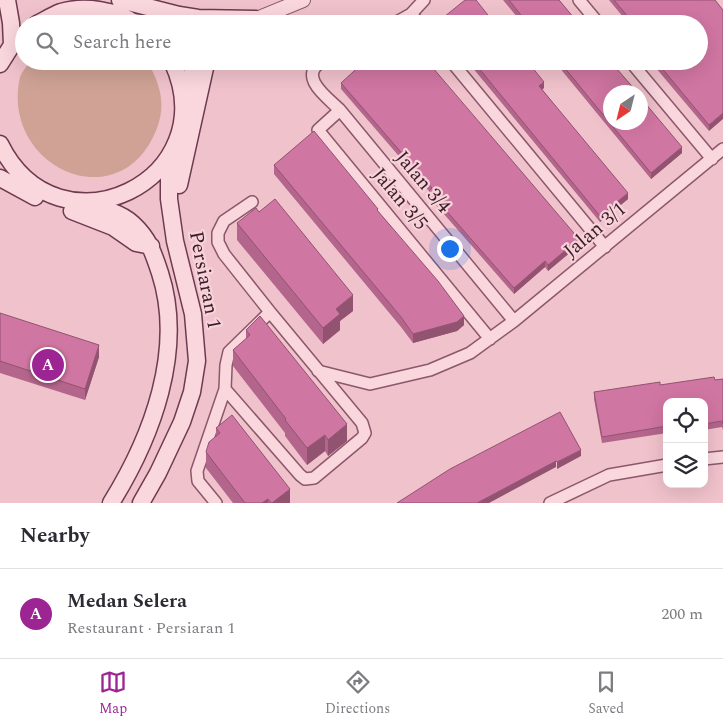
<!DOCTYPE html>
<meta charset="utf-8">
<style>
:root{--surface:#fff;--page:#f7f7f7;--text:#2b2b33;--muted:#7c7c81;--line:#e1e1e2;--accent:#9d2593}
body{margin:0;font-family:Spectral,serif;background:var(--page);color:var(--text)}
.controls{position:absolute;right:15px;bottom:15px;display:grid;overflow:hidden;border-radius:10px;box-shadow:0 5px 20px #0002}
.controls button{width:45px;height:45px;display:grid;place-items:center;padding:0;border:0;border-bottom:1px solid var(--line);background:var(--surface);color:var(--text);font:25px sans-serif}
.compass{position:absolute;left:603px;top:85px;width:45px;height:45px;border-radius:50%;background:var(--surface);box-shadow:0 5px 20px #0002;rotate:215deg}
.you{position:absolute;left:449px;top:248px;width:18px;height:18px;margin:-12px;border:4px solid #fff;border-radius:50%;background:#1a73e8;box-shadow:0 0 0 8px #1a73e833}
.badge{display:grid;place-items:center;width:32px;height:32px;border-radius:50%;background:var(--accent);color:#fff;font-size:16px;font-weight:700}
.pin{position:absolute;translate:-50% -50%;border:2px solid #fff;box-shadow:0 1px 5px #0006}
.list{margin:0;padding:0;list-style:none}
h2{display:flex;justify-content:space-between;align-items:center;height:65px;margin:0;padding:0 20px;font-size:21px}
h2 small{font-size:16px;font-weight:400;color:var(--muted)}
.list li{display:grid;grid-template-columns:32px 1fr auto;gap:15px;align-items:center;box-sizing:border-box;height:90px;padding:0 20px;border-top:1px solid var(--line)}
.list b{display:block;font-size:19px;white-space:nowrap}
.list p{margin:0;font-size:16px;white-space:nowrap;color:var(--muted)}
.list em{font-size:16px;font-style:normal;color:var(--muted)}
.icon{flex:none;width:28px;height:28px;fill:none;stroke:currentColor;stroke-width:2;stroke-linecap:round;stroke-linejoin:round}
.map{position:relative;flex:none;width:723px;height:503px;overflow:hidden}
.search{position:absolute;background:var(--surface);box-shadow:0 5px 20px #0002;left:15px;right:15px;top:15px;height:55px;display:flex;align-items:center;gap:12px;box-sizing:border-box;padding:0 18px;border-radius:28px;color:var(--muted);font-size:19px}
.sheet{height:155px;background:var(--surface)}
nav{display:flex;justify-content:space-around;align-items:center;box-sizing:border-box;height:70px;border-top:1px solid var(--line);background:var(--surface);font-size:14px;color:var(--muted)}
nav a{display:grid;justify-items:center;gap:2px}
nav .on{color:var(--accent)}
.map>svg:first-child{display:block}
.green{fill:#cfa295}
.lines{fill:none;stroke-linecap:round;stroke-linejoin:round}
.minor-casing{stroke:#8b586b;stroke-width:14}
.tertiary-casing{stroke:#8b586b;stroke-width:16}
.secondary-casing{stroke:#6d3b4f;stroke-width:19}
.minor{stroke:#fad6dd;stroke-width:11}
.tertiary{stroke:#fad6dd;stroke-width:14}
.secondary{stroke:#fad6dd;stroke-width:16}
.wall{fill:#b3658b}
.shaded-wall{fill:#925371}
.building{fill:#d076a2;stroke:#925371}
.labels{text-anchor:middle;dominant-baseline:central;stroke-width:4.5;stroke-linejoin:round;paint-order:stroke}
.street-label{font-size:20px;fill:#3a1d29;stroke:#f7d2d9}
</style>
<div class="map">
<svg width="723" height="503" viewBox="0 0 723 503">
<rect width="100%" height="100%" fill="#f0c2cc"/>
<path class="green" d="M30,61H147C161,85 167,107 155,133C117,220 0,166 20,77C22,72 27,66 30,61Z"/>
<g class="lines">
<defs>
<path id="minor" d="M579,0L599,24
M411,14L420,24
M393,24L411,14L424,0
M323,61C296,76 328,98 340,110L514,321
M451,61L605,247
M630,61L712,159
M340,110L318,130L490,339
M318,371L370,384L430,370L470,353L514,321L723,149
M225,389L300,475L305,479L314,478L362,438L365,433L362,423L270,312L224,254L218,242V233L224,221L252,202
M704,459L723,457
M216,503L198,481L197,471L225,389L226,365L229,352L270,312
M550,503L609,475L667,465"/>
<path id="tertiary" d="M133,21L153,24
M247,23L303,0
M183,100L192,70L196,61"/>
<path id="secondary" d="M7,0L11,23L12,45
M120,0L179,15L198,18L256,19
M37,24C45,20 53,15 61,12C84,5 117,10 136,24
M0,64L12,45L24,34
M0,144C58,262 228,180 172,61
M0,178L35,197
M179,185L205,68L208,61
M73,201C92,206 118,210 133,224C149,239 153,252 160,273C185,350 152,437 111,503
M72,211L113,227L136,243L151,246
M141,503L158,473L182,422L192,392L197,361L193,314L175,241L169,199V177L176,144"/>
</defs>
<use href="#minor" class="minor-casing"/>
<use href="#tertiary" class="tertiary-casing"/>
<use href="#secondary" class="secondary-casing"/>
<use href="#minor" class="minor"/>
<use href="#tertiary" class="tertiary"/>
<use href="#secondary" class="secondary"/>
</g>
<path class="wall" d="M503,0H559L579,24H523Z
M609,0H715L709,131L650,61H699V24H629Z
M467,61H527L544,88L542,89L628,199L600,222Z
M554,61H610L682,153L651,179Z
M341,83L579,245L548,271L545,267L514,294L429,197V191L341,89Z
M274,165L378,212L464,325L457,331L413,343L401,327L274,174Z
M259,212L353,311L340,321V330L323,344L237,240V223Z
M0,313L99,357L85,400L0,373Z
M246,330L347,441L328,456L325,451L307,465L285,436V433L233,366V350L246,339Z
M723,379V430L722,427L704,430V402H667V433L602,443L594,399V392Z
M216,428L290,503H233L206,468V452L216,436Z"/>
<path class="shaded-wall" d="M544,82V88L539,92V86Z
M723,113V119L709,131V125Z
M682,147V153L651,179V173Z
M628,193V199L600,222V216Z
M579,239V245L548,271V265Z
M545,261V267L514,294V288Z
M353,295V311L340,321V330L323,344V328L336,309Z
M464,316V325L457,331L413,343V334Z
M99,345V357L85,400V389Z
M347,424V441L328,456V440Z
M325,435V451L307,465V448Z
M581,450V456L557,469V462Z
M556,461V467L489,503H477Z
M290,489V503H272Z
M268,499V503H262Z"/>
<path class="building" d="M465,0H476L495,24H442L439,21Z
M509,0H559L579,24H528Z
M614,0H715L723,10V113L709,125L656,61H699V24H634Z
M365,61H427L579,239L548,265L545,261L514,288L429,191L432,188L341,83Z
M473,61H527L544,82L539,86L628,193L600,216Z
M559,61H610L637,92H610V122H640V97L682,147L651,173Z
M314,131L378,209L377,210L438,281L464,316L457,322L413,334L401,317L274,165Z
M275,199L353,295L336,309L340,314L323,328L237,223L256,208L259,212Z
M0,313L99,345L85,389L0,361Z
M260,316L347,424L328,440L325,435L307,448L285,420L286,419L233,350L250,335L246,330Z
M714,377L715,380L723,379V424L722,421L704,424V402H667V426L602,437L594,392L660,382V385Z
M560,412L581,450L557,462L556,461L477,503H397L450,469Z
M232,415L290,489L272,503H271L268,499L262,503H245L206,452L209,442L220,433L216,428Z"/>
<g class="labels">
<g class="street-label">
<text transform="translate(423 182) rotate(50)">Jalan 3/4</text>
<text transform="translate(400 199) rotate(50)">Jalan 3/5</text>
<text transform="translate(595 230) rotate(-40)">Jalan 3/1</text>
<text transform="translate(205 280) rotate(79)">Persiaran 1</text>
</g>
</g>
</svg>
<div class="controls">
<button><svg class="icon" aria-label="locate" viewBox="0 0 24 24"><circle cx="12" cy="12" r="6"/><path d="M12 2v4M12 18v4M2 12h4M18 12h4"/></svg></button>
<button><svg class="icon" aria-label="layers" viewBox="0 0 24 24"><path d="M12 4l9 5-9 5-9-5zM3 14l9 5 9-5"/></svg></button>
</div>
<svg class="compass" viewBox="-18 -18 36 36"><path d="M0-13l5 13h-10z" fill="#e53935"/><path d="M0 13l5-13h-10z" fill="#7c7c81"/></svg>
<div class="you"></div>
<div class="pin badge" style="left:48px;top:365px">A</div>
<div class="search"><svg class="icon" aria-label="search" viewBox="0 0 24 24"><circle cx="10" cy="10" r="6"/><path d="M15 15l6 6"/></svg>Search here</div>
</div>
<section class="sheet">
<h2>Nearby<small></small></h2>
<ul class="list">
<li><span class="badge">A</span><div><b>Medan Selera</b><p>Restaurant · Persiaran 1</p></div><em>200 m</em></li>
</ul>
</section>
<nav>
<a class="on"><svg class="icon" aria-label="map" viewBox="0 0 24 24"><path d="M3 6l6-2 6 2 6-2v14l-6 2-6-2-6 2zM9 4v14M15 6v14"/></svg>Map</a>
<a><svg class="icon" aria-label="directions" viewBox="0 0 24 24"><path d="M12 3l9 9-9 9-9-9zM9 14v-3h6M13 9l2 2-2 2"/></svg>Directions</a>
<a><svg class="icon" aria-label="saved" viewBox="0 0 24 24"><path d="M7 4h10v16l-5-4-5 4z"/></svg>Saved</a>
</nav>
